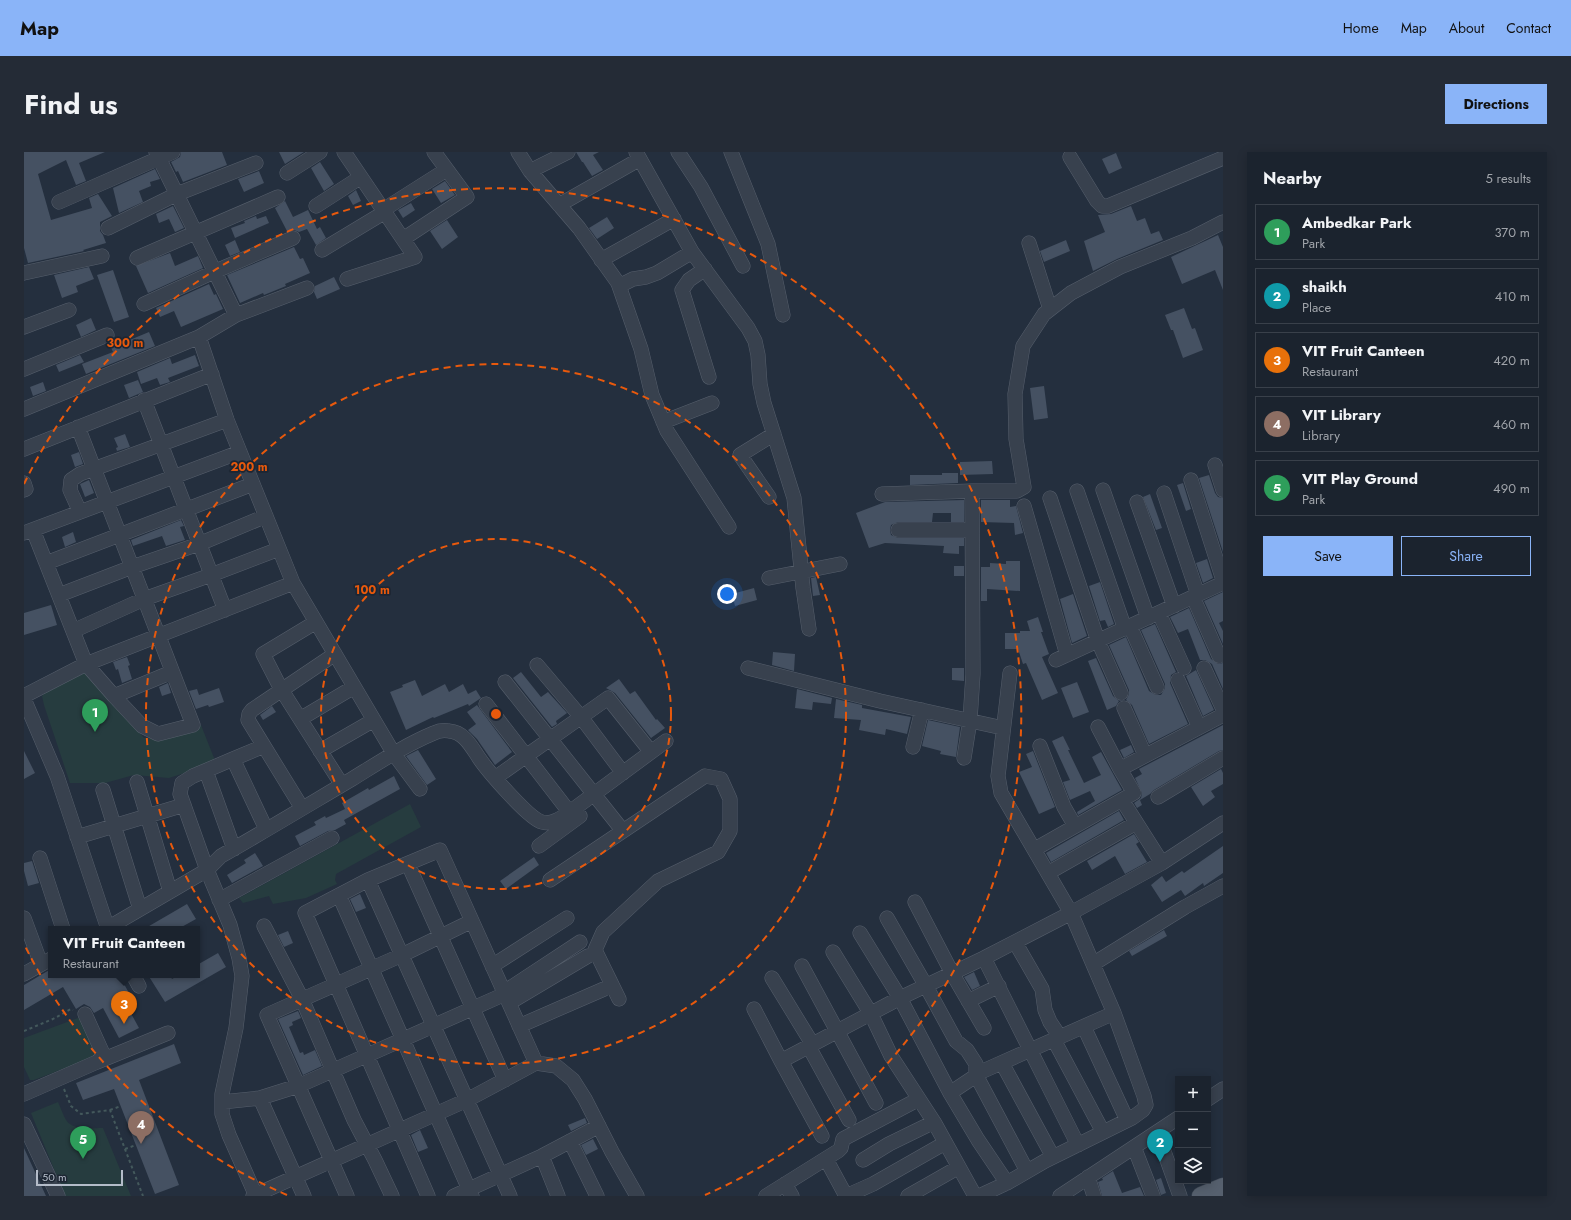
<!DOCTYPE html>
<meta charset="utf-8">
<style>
:root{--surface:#1b232e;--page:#242b36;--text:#f1f3f6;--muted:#a0a4aa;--line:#39404a;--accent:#8ab4f8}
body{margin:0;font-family:Jost,sans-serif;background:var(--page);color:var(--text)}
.controls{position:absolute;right:12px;bottom:12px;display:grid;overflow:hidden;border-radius:0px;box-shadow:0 2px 10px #0003}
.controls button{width:36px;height:36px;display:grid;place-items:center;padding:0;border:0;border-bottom:1px solid var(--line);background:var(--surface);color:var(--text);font:20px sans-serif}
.scale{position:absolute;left:12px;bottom:10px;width:87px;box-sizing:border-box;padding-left:4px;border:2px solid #b4bcc9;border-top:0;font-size:11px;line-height:14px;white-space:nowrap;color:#b4bcc9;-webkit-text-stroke:3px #1d2633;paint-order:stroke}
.you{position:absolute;left:703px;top:442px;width:14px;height:14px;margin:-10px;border:3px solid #fff;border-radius:50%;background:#1a73e8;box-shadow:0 0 0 6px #1a73e833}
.badge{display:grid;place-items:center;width:26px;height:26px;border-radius:50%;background:var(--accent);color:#fff;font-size:13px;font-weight:700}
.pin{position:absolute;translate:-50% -33px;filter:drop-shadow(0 1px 2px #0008)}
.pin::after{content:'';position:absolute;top:21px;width:14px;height:12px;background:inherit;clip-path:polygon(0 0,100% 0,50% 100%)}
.popup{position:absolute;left:24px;top:774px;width:152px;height:52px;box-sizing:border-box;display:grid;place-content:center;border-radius:0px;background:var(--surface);filter:drop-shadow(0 1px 3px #0005);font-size:13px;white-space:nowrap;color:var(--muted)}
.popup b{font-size:15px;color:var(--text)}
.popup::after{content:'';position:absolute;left:50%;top:100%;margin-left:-8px;border:8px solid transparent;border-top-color:var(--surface)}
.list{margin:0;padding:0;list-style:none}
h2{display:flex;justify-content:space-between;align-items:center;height:52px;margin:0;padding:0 16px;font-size:17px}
h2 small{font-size:13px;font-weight:400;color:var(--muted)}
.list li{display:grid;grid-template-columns:26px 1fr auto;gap:12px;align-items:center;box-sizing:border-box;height:56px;margin:0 8px 8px;padding:0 8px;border:1px solid var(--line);border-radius:0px}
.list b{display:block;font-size:15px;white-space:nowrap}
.list p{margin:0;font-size:13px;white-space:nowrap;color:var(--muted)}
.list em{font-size:13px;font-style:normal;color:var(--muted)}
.actions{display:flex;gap:8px;padding:12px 16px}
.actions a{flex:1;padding:9px 0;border:1px solid var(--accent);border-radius:0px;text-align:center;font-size:14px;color:var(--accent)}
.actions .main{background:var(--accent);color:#111}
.icon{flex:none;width:22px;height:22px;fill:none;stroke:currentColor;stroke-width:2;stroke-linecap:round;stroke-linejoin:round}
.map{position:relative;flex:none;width:1199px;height:1044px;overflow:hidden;border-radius:0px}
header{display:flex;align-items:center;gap:24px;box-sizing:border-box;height:56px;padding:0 20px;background:var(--accent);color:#111}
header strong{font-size:19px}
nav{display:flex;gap:22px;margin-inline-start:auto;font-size:14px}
.intro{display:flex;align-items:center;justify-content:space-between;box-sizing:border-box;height:96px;padding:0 24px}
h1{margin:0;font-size:28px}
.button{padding:10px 18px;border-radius:0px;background:var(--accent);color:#111;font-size:14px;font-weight:700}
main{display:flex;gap:24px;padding:0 24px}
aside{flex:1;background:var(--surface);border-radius:0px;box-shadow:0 2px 10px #0003}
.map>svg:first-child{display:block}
.green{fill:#263c3f}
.building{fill:#455162}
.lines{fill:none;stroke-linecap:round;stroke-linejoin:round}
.minor-casing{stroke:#565f6c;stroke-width:15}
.major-casing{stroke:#414a57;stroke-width:19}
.path{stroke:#44595c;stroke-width:2;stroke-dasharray:3 3;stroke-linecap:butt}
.minor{stroke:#38414e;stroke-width:14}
.major{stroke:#56606e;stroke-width:18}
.ring{fill:none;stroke:#e8590c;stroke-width:2;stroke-dasharray:7 5}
.centre{fill:#e8590c;stroke:#1d2633;stroke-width:2}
.ring-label{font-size:12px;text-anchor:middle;font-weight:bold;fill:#e8590c;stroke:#1d2633;stroke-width:3.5;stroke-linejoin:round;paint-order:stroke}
</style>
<header>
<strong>Map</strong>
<nav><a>Home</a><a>Map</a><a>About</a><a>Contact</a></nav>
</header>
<div class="intro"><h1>Find us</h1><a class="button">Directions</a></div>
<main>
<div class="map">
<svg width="1199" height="1044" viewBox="0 0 1199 1044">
<rect width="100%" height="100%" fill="#242f3e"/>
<path class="green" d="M58,520L65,523L120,586L141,587L177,573L192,611L145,626L110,623L81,631H46L20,553L18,544L32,530Z
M386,652L397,675L312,722L311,728L313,732L282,746L249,752L245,744L219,751L215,746Z
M54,866L58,867L71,903L65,907L10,928H6L0,915V886Z
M34,950C37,956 39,963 42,968C49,979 68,976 79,976L107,1044H41L7,961Z"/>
<path class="building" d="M0,0H81L55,11L62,29L52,33L42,8L14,22L27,68L68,56L65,46L74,42L88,64L76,70V79L79,83L82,91L59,98L60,99L4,111L0,96Z
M157,0H198L203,13L159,30L154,19L152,20L147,10L156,5Z
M255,0H280L261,12Z
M552,0H575L569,3L579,18L568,24L559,10H558Z
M1092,1L1098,16L1085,22L1078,7Z
M296,10L310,32L300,39L287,16Z
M131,17L136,27L126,30L127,34L115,39L119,50L95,61L89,36Z
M235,19L240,31L220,40L214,27Z
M421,29L431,43L417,51L408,37Z
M332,38L337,49L329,53L324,44Z
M261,49L269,65L284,58L293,77L296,75L302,86L292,93L283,77L275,80L270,78L263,79L251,56Z
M387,51L391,58L379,66L374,58Z
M149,54L160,76L151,80L145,67L135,71L132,62Z
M1107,54L1113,69L1121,66L1127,82L1135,79L1139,88L1093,107L1069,119L1060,89L1081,80L1074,63L1087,62Z
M232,64L233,67L242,64L245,71L211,86L207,76L221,71L220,69Z
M583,65L590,76L573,87L565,76Z
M423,68L434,85L418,97L406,79Z
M1194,83L1199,95V138L1191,118L1158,132L1147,105Z
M211,88L216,100L206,104L201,93Z
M1042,88L1046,99L1020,110L1016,99Z
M270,95L276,107L279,106L286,121L261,132L262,134L240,143L239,141L216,151L203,123Z
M146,101L151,114L174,104L179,116L124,141L112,114Z
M65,115L70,127L52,134L54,140L38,146L30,123Z
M89,118L105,165L90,170L73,123Z
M310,125L316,137L293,147L290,140L291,134Z
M185,132L190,143L192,142L199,157L157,175L150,159L136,165L132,156Z
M1160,156L1168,177L1171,176L1179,198L1159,206L1149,178H1147L1141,163Z
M67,166L72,178L57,185L52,173Z
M125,180L131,194L62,222L58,212L89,200L85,191L90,186L93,185L96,192Z
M56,203L60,210L35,220L32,213Z
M171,203L175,214L144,226L146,230L136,233L133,226L117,232L113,220L146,206L148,212Z
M114,228L119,240L105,246L100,233Z
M19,230L22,239L9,244L6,235Z
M1020,234L1024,266L1010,268L1006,236Z
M101,282L106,295L93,299L92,296L94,295L90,286Z
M55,300L59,312L51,315L47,303Z
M968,309L969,322L936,323V310Z
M918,321H934V331L886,333V323H918Z
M1185,323L1191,341L1194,345L1199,346V400L1175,326Z
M65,328L70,341L61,345L56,332Z
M1159,331L1167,357L1162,359L1153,333Z
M1126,342L1138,376L1132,378L1119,345Z
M940,348V370H927V361H909L908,370H874L867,373L866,378L867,383L874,386H940V394H935V402L919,401L920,394L861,391L845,396L832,361L861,350Z
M957,348H986V355L992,354L999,381L991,383L990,371L957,370Z
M157,368L160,374L156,375L161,388L142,394L138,384L109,394L107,388Z
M49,380L52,390L41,395L38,385Z
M1183,407L1189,426L1179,431L1172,411Z
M982,409H996V439L963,437V449H957V415H966V411L982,412Z
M930,414H940V424H930Z
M792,425L796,443L789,444L787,426Z
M1076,430L1090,472L1084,475L1081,468L1076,469L1065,434Z
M730,436L733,448L711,454L708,442Z
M1199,440V469L1195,471L1199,479V492L1180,449Z
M1049,442L1063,484L1048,491L1036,447Z
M27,453L33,473L0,483V461Z
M1165,456L1187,507L1194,512L1199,511V537L1188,512L1181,508H1176L1164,477L1154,481L1146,465Z
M1014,465L1019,480H1017L1025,502L1018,505L1034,541L1018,548L1002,511L999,512L994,497H981V481H996V479H1006L1003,469Z
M1131,472L1152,520L1147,523L1146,531L1164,572L1125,592L1108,553L1102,548L1105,542V538L1085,493L1102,485L1125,539L1132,543H1137L1141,536V532L1117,478Z
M749,500L771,502L770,519L748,513Z
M103,505L106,513L104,514L108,527L98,531L94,517L92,518L89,510Z
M1072,506L1089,544L1095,549L1092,554L1083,558L1064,509Z
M928,516H940V529L928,528Z
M1172,518L1190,558L1179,564L1162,524Z
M497,520L517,545L524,540L543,561L532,569L533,572L528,575L489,526Z
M595,527L606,542L611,539L632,568L633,567L641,576L627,586L591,541L582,536Z
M391,528L398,544L421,532L425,540L439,532L444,542L452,538L457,546L445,554L444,552L410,566L409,565L382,578L366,540L379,535L378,533Z
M1053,530L1065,560L1049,566L1037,536Z
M144,531L147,541L138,544L135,535Z
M195,536L200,550L185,555L184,553L172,557L165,539L173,537L175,543Z
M773,537L808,546L807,552L789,550L788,558L771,556Z
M812,547L838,553V556L887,565L883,582L862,577L861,583L835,578L837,568L810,566Z
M453,553L488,600L471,613L453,587L444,578L452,572L443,560Z
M248,554L252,560L239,568L236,563Z
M904,568L936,575L932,605L916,602L917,599L898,594Z
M1199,573V598L1195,599L1130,638L1126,642L1116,648L1118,653L1113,656L1110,651L1117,646L1118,641L1111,626L1118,622L1115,617Z
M1039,584L1046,598H1044L1060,631L1077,623L1068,605L1077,600L1098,638L1054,663L1053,660L1071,649L1066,639L1046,648L1039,630L1046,628L1028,589Z
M1107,593L1110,600L1100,606L1096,598Z
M394,598L412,627L403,633L382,604Z
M0,599L11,621L0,627Z
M1009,599L1031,655L1015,662L995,620L1008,615L1002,602Z
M1197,617L1199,621V632L1187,639L1191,645L1179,654L1167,635Z
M370,624L376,637L320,668L322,672L311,678L304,679L276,694L271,684L292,673L290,670L301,664L302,666L321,657L318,651L344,636L345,638Z
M1095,659L1100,668L1027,710L1022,701Z
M1110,682L1115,690L1112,692L1123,710L1101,722L1091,704L1068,718L1063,709Z
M1199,694V721L1180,734L1179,731L1161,744L1157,738L1138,750L1127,733L1138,724L1142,730L1158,719L1160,721Z
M231,701L239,714L208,731L203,723L222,711L220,708Z
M510,705L515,713L482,737L476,729Z
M8,709L15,731L4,734L0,719V711Z
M336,742L342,756L332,760L326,747Z
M163,752L172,767L154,777H120Z
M1140,778L1143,784L1108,804L1105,799Z
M264,779L269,791L260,795L254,783Z
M194,801L202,815L141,850L124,823H146L148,827L155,823H173V813Z
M27,817V823H95L105,841L98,845L115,876L95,886L79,856L70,861L66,855L60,852L52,857L39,835L0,858V833Z
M950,820L956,834L948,838L940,825Z
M274,859L277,866L268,870L269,873L265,875L276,901L279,900L280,903L291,898L298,914L279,923L254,867Z
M150,892L157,911L115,928L155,1033L131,1042L90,937L59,948L52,931Z
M561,966L563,971L547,979L544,973Z
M396,978L404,996L394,1000L387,983Z
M569,987L574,997L562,1003L557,993Z
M0,996L22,1044H0Z
M1089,1019L1098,1041L1116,1035L1120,1044H1078L1074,1030L1079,1028L1078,1026Z
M1137,1026L1142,1041L1137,1043L1132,1028Z"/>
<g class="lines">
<defs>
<path id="minor" d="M132,0L212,163
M320,0L391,105L323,127
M494,0L506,19L555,76L594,131L617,197L628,243L643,279L705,375
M612,0L668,100L724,176L731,189L734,203L736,232L740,251L770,346L779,436L785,477
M654,0L677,35L719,114
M707,0L744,92L759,163
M1046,5L1073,49L1078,54H1084L1199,6
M506,19L544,0
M263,21L296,0
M35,50L149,0
M535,53L616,7
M292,54L337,25
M359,58L422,18
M84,76L153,42L232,11
M379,87L443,45L410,0
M1005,91L1026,157
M298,98L361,60
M113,106L254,45
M577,108L650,67
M681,117L665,128L658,138L685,225
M0,121L78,104
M595,134L609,127L622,125L633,121L668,100
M120,152L192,119L269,86
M0,175L45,158
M175,185L203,268L269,431L370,602L396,637
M0,217L83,183
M120,248L201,458
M0,257L175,185L212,163L283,136
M639,270L688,251
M54,275L169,573L134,582L118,574L90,544
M0,297L188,222
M1191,313L1199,338
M1167,328L1199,428
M0,331L2,337L0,338
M1079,338L1124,466
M1053,339L1101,477
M1140,341L1174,443
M858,342L948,339
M745,345L716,303L750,282
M1026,346L1074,489L1097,541
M1113,350L1150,454
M1000,354L1043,503
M56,360L46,338L47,328L56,322L203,268
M9,378L62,512L90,544L148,520
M874,378H947
M0,381L216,300
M22,411L229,332
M745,426L816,412
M35,443L108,415L175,392L242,364
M1169,445L1195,504
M1135,461L1160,516
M292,470L239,502L257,537L318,633
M1106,474L1133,535
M49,479L120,447L187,423L255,397
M1032,508L1199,431
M513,513L557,565L599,621
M724,516L856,549L979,576
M1180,516L1199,557
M986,521L974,624L977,641L1047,761L1090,861
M1154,528L1175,575
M481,530L599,679
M0,544L62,512L269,431
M0,547L33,624L84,777
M462,552L546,661
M1100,556L1121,603
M276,567L330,535
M1074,575L1096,617
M240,594L209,607L242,677
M1016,594L1040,655L1051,674
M889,595L898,558
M296,599L350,568
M940,606L946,568L949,522L948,339H993L1000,335L992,287L991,242L999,194L1020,162L1047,141L1096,115L1168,86L1199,70
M209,607L169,624L158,631L156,642L183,718L197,704C241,679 284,653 328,627C354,611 381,593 410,581C414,579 420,578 425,579C440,580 447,594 455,606C463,618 505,667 518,670C527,673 536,667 543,662L642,589
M182,619L210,697
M471,626L584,546L627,600
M113,630L146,739
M79,638L116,757
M1134,645L1199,606
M1098,648L1138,711
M278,656L224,568L225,562L228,558L311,502
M53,685L160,653
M515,694L556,664
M1011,697L1110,641L1096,617L1199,563
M16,706L39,777
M384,712L481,928
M1024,721L1112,671
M344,728L486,1044
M526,728L681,624L697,627L706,647V679L694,700L634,729L579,780L571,798L595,847
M315,743L448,1044
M195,748L308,686
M891,750L928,821L960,876
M0,766L17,812
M863,766L902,834L932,889L943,898L952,912V923L1003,1019
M240,774L278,847L330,968L351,1008L368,1044
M82,777L183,718L206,773L215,806L218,824L212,876L198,942V962L205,983L232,1044
M836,781L876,846L926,941L954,988L983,1031
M991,790L1018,837L1021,858L1026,870L1036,885
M809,800L847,862L867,904L910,970L951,1044
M960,806L1054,993
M1069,812L1161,755L1199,734
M468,814L543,766
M778,814L852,951
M0,822L27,807
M109,823L115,834
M748,826L789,893
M480,840L556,790
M944,849L975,834
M485,851L564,804
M730,857L757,909L798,984
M495,874L580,837
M1060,875L1103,968
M1030,888L1079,980
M785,895L825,968
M757,909L876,846L960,806L1047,761L1138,711L1199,671
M73,910L144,881
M978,911L1029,1005
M926,941L959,919L1090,861L1120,944L1122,953L1119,958L1108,966L1021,1009L983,1031L955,1044
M0,942L73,910L80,904L61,862
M236,946L280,1044
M1184,947L1199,937
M198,950L236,946L274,934L481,842
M0,972L34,1044
M1133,980L1156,1044
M546,989L573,1044
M1110,995L1129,1044
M518,1004L534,1044
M802,1007L822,1044
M839,1008L865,992L910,970
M1064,1025L1070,1044
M761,1032L768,1044
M229,1044L443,948L512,911L532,914L549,928L561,947L588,1000L613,1044
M323,1044L243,863L378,803L448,769
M404,1044L281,761L344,728L416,698L512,911
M430,1044L518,1004L575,974
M742,1044L814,999L817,996L819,987L895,947
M822,1044L849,1032L921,991
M884,1044L935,1015
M1036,1044L1154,966"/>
<path id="major" d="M1177,1044L1199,1035"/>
</defs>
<use href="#minor" class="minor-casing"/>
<use href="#major" class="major-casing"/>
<path class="path" d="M0,879L29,867L47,857L49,858
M40,937L47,954L57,962L86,958L119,1044
M86,958L97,954
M101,997L112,993"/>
<use href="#minor" class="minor"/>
<use href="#major" class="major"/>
</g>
<g class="ring">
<circle cx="472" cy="562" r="175"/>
<circle cx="472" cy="562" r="350"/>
<path d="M263 1043A525 525 0 0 1 0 792M0 332A525 525 0 1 1 681 1043"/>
</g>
<circle cx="472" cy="562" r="6" class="centre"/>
<g class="ring-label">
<text x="101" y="195">300 m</text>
<text x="225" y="319">200 m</text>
<text x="348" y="442">100 m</text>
</g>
</svg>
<div class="controls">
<button>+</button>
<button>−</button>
<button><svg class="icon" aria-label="layers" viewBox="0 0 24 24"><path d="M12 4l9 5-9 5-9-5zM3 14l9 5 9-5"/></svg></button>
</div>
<div class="scale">50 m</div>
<div class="you"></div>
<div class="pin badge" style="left:71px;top:580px;background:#2e9e5b">1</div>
<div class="pin badge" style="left:1136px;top:1010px;background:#0f9aa8">2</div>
<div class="pin badge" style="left:100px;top:872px;background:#e8710a">3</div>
<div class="popup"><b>VIT Fruit Canteen</b>Restaurant</div>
<div class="pin badge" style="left:117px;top:992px;background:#8d6e63">4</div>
<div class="pin badge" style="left:59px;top:1007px;background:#2e9e5b">5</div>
</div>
<aside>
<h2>Nearby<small>5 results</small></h2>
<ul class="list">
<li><span class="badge" style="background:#2e9e5b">1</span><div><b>Ambedkar Park</b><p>Park</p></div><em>370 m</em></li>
<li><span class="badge" style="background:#0f9aa8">2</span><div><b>shaikh</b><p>Place</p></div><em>410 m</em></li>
<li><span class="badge" style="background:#e8710a">3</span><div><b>VIT Fruit Canteen</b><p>Restaurant</p></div><em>420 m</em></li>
<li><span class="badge" style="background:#8d6e63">4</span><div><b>VIT Library</b><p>Library</p></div><em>460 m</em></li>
<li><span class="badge" style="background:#2e9e5b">5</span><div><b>VIT Play Ground</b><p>Park</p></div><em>490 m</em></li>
</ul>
<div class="actions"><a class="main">Save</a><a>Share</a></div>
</aside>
</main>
